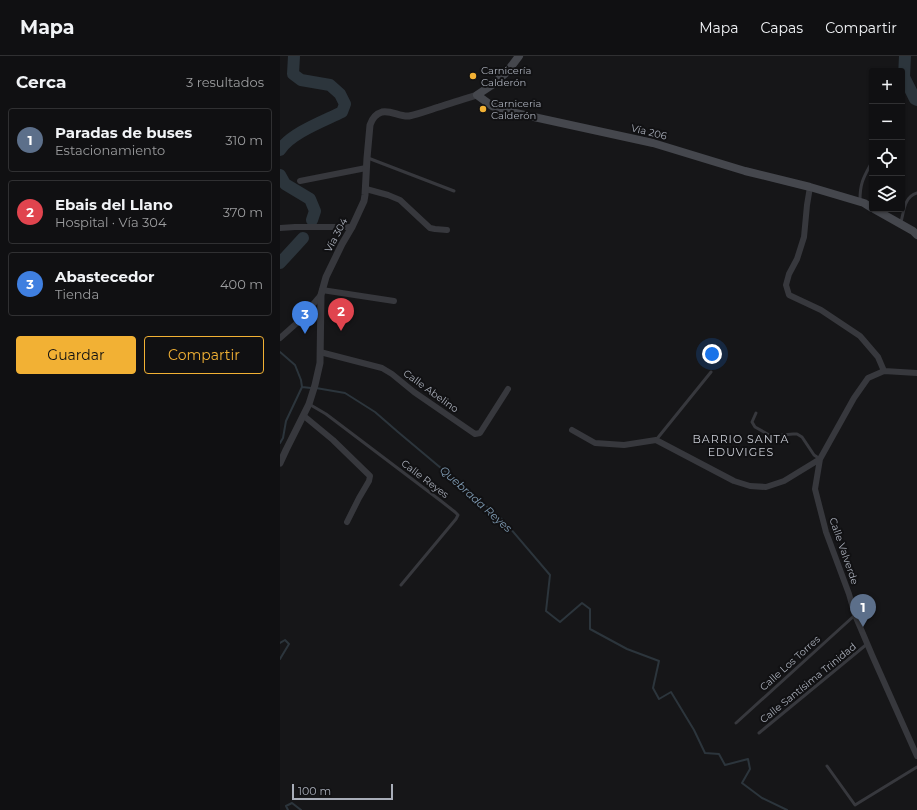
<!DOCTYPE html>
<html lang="es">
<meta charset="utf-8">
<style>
:root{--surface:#101012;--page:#19191b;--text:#f1f3f6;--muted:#9c9d9f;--line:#303032;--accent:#f2b134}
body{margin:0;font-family:Montserrat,sans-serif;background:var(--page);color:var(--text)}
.controls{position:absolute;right:12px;top:12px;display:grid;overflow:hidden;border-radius:4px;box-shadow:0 1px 3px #0004}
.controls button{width:36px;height:36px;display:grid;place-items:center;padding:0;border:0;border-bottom:1px solid var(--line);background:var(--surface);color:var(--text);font:20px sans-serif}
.scale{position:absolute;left:12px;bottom:10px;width:101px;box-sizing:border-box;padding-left:4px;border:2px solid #a8adb8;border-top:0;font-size:11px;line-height:14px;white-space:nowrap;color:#a8adb8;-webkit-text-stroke:3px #111113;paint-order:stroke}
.you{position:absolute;left:432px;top:298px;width:14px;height:14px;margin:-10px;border:3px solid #fff;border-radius:50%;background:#1a73e8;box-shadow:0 0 0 6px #1a73e833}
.badge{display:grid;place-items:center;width:26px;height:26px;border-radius:50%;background:var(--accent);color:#fff;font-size:13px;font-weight:700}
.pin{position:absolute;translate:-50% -33px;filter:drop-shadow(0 1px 2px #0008)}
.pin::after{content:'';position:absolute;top:21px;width:14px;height:12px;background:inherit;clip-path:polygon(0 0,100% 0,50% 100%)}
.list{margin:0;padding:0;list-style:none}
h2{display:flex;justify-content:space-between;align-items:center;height:52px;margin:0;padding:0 16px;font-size:17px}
h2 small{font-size:13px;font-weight:400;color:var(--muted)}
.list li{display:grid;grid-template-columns:26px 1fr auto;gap:12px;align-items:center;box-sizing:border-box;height:64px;margin:0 8px 8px;padding:0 8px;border:1px solid var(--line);border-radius:4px}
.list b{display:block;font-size:15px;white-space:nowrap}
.list p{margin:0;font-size:13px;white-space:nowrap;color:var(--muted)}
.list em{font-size:13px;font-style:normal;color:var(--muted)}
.actions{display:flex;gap:8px;padding:12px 16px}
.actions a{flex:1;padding:9px 0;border:1px solid var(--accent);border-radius:4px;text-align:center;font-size:14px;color:var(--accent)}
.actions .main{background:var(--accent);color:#111}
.icon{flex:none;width:22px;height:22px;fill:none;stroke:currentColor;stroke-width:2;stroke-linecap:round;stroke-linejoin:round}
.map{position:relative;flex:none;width:637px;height:754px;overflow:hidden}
header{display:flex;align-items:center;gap:24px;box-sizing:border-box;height:56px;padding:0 20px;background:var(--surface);border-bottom:1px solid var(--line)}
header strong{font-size:19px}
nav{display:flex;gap:22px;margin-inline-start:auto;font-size:14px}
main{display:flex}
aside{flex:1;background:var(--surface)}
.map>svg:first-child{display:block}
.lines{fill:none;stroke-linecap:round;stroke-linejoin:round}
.stream{stroke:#2c353c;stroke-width:2}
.river{stroke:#2c353c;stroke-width:12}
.service{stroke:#37383d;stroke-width:3}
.minor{stroke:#37383d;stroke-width:6}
.tertiary{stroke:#37383d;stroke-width:7}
.secondary{stroke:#45474d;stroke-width:8}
.poi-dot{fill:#f2b134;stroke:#111113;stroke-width:1.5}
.labels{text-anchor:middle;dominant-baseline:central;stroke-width:4;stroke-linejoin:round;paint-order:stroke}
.poi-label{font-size:10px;fill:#a8adb8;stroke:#111113;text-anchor:start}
.street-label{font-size:10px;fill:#a8adb8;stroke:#111113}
.neighbourhood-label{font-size:11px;letter-spacing:1px;fill:#c9ccd4;stroke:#111113}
.water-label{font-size:11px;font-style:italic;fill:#7f9bb3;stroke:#111113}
</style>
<header>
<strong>Mapa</strong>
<nav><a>Mapa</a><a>Capas</a><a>Compartir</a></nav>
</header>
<main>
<aside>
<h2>Cerca<small>3 resultados</small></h2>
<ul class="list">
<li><span class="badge" style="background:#5c6f8a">1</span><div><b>Paradas de buses</b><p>Estacionamiento</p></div><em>310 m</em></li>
<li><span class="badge" style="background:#e0444e">2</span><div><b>Ebais del Llano</b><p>Hospital · Vía 304</p></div><em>370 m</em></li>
<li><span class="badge" style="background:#3f7fe0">3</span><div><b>Abastecedor</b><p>Tienda</p></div><em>400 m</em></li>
</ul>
<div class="actions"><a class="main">Guardar</a><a>Compartir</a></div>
</aside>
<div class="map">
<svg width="637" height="754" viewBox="0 0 637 754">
<rect width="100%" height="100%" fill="#161618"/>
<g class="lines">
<path class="stream" d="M0,296L15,309L21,324L22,331L6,365L3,382L0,387
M22,331L31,332
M36,332L65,337L95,356L118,376L224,465L270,519L266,555L280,566L302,547L310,553V573L347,593L379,605L373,632L379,643L391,636L414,674L425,697L439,698L445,709L468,703L470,713L462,727L482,742L507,754
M0,587L5,584L9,588L0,603
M8,754L6,750L12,747L21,754"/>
<path class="river" d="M625,0L624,21L635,43L637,44
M0,94C11,77 44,65 62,56L65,48L60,38L50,29L21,24L13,18L14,0
M0,119L5,128L30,143L35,155L32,164
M0,207L23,182"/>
<path class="service" d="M88,102L174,135
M580,144C580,126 584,121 592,106
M621,166C624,155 624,141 637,137
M29,348L46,358L161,445L175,456L178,459L176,463L121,529
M476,357L472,366L475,371L491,380L513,378H517L522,381L534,399L540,403
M376,384L431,316
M456,667L575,559
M479,677L587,588
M547,710L575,749L637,711"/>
<path class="minor" d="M20,125L86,112
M530,131L527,149L524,181L517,203L509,218L506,229L509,239L541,254L580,280L598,301L604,315
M86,133L108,139L120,144L150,172L155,173L167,174
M0,172L15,171H72
M42,234L114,245
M0,282L18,266L41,239
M40,296L102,312L112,318L134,336L195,378L200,377L228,333
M637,317L604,315L588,322L574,342L540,403L535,433L546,476L569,538L575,559L592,599L637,700
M24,360L53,384L90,420L89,425L79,442L67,466
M292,374L315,387L344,389L376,384L454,425L470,430L486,431L504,425L540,403"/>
<path class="tertiary" d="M0,407L6,394L29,348L35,329L40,307L41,239L46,221L62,188L72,171L84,145L85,139L87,102L90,69C92,63 95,58 102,56C111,54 120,61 129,60C139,58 149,54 159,51C171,47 184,43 197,39"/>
<path class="secondary" d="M239,0L227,16L212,29L197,39L212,50L222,54L373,87L465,115L530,131L584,147L592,152
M594,153L633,175L637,179"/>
</g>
<g class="poi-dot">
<circle cx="193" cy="20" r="4"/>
<circle cx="203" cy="53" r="4"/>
</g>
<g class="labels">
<g class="poi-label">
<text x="201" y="14">Carnicería<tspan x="201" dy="12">Calderón</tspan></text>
<text x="211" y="47">Carniceria<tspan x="211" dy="12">Calderón</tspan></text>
</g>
<g class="street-label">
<text transform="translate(369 76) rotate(14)">Vía 206</text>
<text transform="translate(56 179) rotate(-62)">Vía 304</text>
<text transform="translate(151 335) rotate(36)">Calle Abelino</text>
<text transform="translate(145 423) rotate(37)">Calle Reyes</text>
<text transform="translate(564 495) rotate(71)">Calle Valverde</text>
<text transform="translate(510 607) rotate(-42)">Calle Los Torres</text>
<text transform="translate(528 627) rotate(-39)">Calle Santísima Trinidad</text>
</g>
<g class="neighbourhood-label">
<text x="461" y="383">BARRIO SANTA<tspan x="461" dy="13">EDUVIGES</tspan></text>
</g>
<g class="water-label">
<text transform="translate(196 443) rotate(42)">Quebrada Reyes</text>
</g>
</g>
</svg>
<div class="controls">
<button>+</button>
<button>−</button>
<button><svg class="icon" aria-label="locate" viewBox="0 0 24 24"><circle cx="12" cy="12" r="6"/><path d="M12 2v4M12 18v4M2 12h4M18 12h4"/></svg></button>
<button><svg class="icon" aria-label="layers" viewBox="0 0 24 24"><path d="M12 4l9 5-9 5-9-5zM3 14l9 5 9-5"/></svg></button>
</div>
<div class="scale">100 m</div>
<div class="you"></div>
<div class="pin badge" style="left:583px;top:571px;background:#5c6f8a">1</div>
<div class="pin badge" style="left:61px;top:275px;background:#e0444e">2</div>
<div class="pin badge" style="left:25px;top:278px;background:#3f7fe0">3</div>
</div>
</main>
